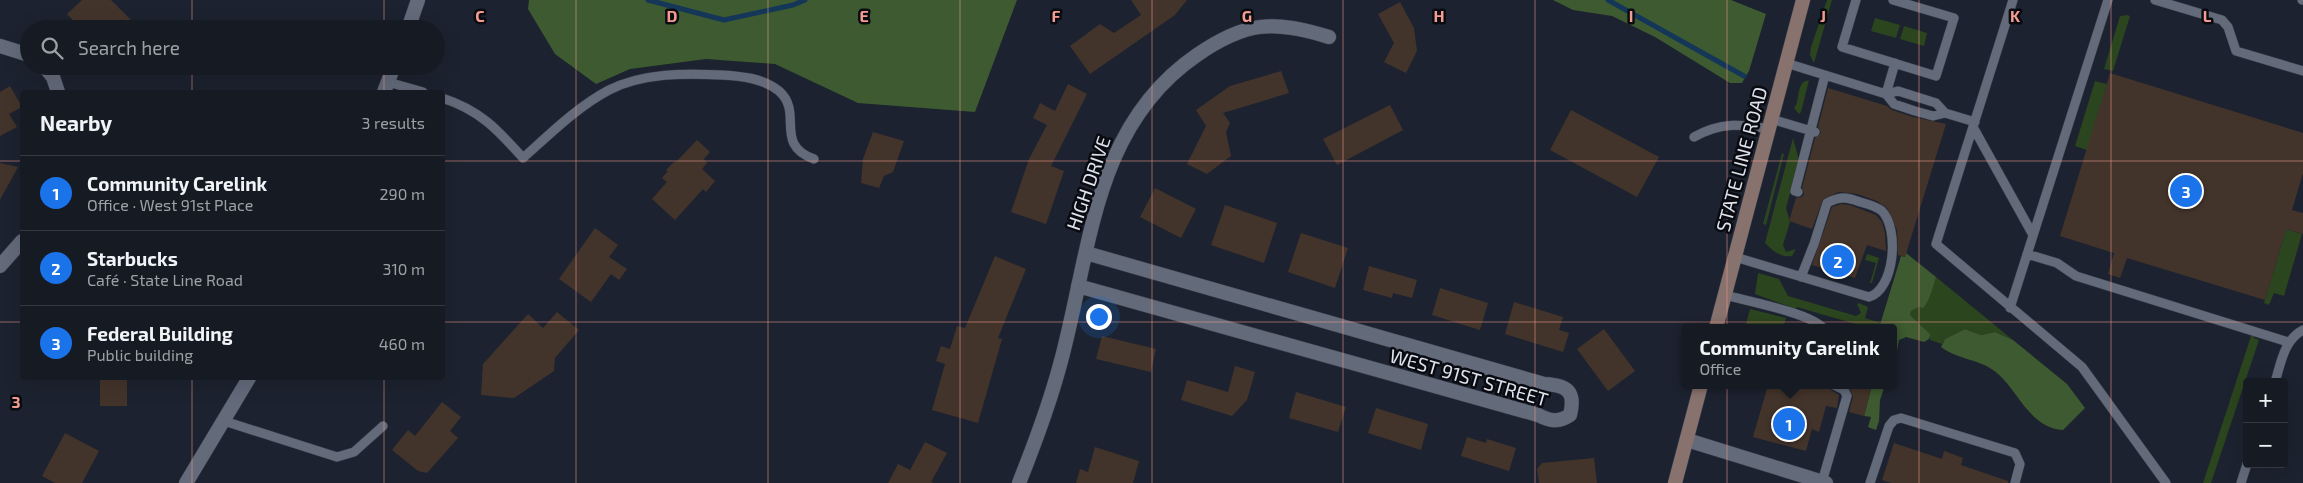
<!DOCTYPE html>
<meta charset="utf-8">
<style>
:root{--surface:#151a23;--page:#222730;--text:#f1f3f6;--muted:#9da1a6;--line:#343841;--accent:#1a73e8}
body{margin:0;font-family:"Exo 2",sans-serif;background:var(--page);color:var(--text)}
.controls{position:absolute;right:15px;bottom:15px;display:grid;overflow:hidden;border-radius:5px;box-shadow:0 5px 20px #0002}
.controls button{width:45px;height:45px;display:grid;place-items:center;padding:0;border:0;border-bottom:1px solid var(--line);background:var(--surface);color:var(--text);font:25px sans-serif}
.you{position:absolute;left:1098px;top:316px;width:18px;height:18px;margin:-12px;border:4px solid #fff;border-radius:50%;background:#1a73e8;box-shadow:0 0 0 8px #1a73e833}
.badge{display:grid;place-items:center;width:32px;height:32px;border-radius:50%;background:var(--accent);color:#fff;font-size:16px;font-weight:700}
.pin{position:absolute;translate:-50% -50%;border:2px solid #fff;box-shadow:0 1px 5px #0006}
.popup{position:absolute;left:1682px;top:324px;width:215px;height:65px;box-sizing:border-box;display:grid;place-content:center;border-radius:5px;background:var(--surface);filter:drop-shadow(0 1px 4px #0005);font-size:16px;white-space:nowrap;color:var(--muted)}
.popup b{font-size:19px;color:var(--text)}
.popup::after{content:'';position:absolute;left:50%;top:100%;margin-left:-10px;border:10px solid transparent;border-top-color:var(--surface)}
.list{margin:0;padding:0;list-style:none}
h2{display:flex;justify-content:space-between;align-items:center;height:65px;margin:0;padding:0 20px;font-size:21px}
h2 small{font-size:16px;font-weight:400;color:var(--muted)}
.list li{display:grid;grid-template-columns:32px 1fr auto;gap:15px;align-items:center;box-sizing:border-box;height:75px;padding:0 20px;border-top:1px solid var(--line)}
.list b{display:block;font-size:19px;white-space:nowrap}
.list p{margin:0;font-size:16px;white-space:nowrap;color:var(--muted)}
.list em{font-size:16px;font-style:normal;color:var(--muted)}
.icon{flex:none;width:28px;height:28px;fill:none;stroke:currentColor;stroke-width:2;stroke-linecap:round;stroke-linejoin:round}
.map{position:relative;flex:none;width:2303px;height:483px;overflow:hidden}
.search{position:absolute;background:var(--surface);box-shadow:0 5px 20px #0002;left:20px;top:20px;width:425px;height:55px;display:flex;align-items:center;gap:12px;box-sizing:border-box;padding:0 18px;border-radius:28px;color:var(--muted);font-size:19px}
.panel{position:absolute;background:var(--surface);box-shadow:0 5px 20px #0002;left:20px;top:90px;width:425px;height:290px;border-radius:5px}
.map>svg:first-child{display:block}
.green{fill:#2b451e}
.forest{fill:#3d5a30}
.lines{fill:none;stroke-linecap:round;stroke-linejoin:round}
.stream{stroke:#133659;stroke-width:5}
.building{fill:#43342b}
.service-casing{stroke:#3a3f4a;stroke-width:10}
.minor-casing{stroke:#3a3f4a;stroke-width:15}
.tertiary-casing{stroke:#3a3f4a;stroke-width:15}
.secondary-casing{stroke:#3a3f4a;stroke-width:15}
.service{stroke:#636a7a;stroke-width:9}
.minor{stroke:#636a7a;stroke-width:14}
.tertiary{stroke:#636a7a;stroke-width:14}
.secondary{stroke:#88726e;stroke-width:14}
.grid{fill:none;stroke:#f59c90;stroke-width:1;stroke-opacity:0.55}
.labels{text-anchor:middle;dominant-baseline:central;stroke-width:5;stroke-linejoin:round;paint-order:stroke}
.street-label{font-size:19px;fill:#dee2ec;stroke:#090b11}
.grid-label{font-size:16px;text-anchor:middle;font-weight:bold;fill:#f59c90;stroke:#090b11;stroke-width:5;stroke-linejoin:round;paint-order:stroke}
</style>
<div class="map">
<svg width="2303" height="483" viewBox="0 0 2303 483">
<rect width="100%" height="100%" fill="#1c222f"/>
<path class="green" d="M1827,0H1832L1814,63L1810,55L1811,47Z
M2127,15L2130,16L2113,71L2104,69L2120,16Z
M1875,18L1900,25L1896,38L1871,31Z
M1904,26L1927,33L1924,46L1900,39Z
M1809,80L1801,112L1799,114L1794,108C1800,101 1796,91 1803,82Z
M2095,81L2107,84L2087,150L2075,146Z
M1793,138L1799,160L1786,208L1790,222L1783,245L1786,252L1796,249L1792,256C1781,258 1773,251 1765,243Z
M1782,153L1784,154L1766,225L1763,224Z
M2286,229L2302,234L2284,296L2274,293L2269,305L2264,303Z
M1867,254L1879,258L1872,283H1870L1876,263L1865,260Z
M1758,273L1779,279L1788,296L1856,316L1861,313L1857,304L1859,303L1868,307L1865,318L1881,323L1879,328H1869L1797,307L1796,309L1755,294Z
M1936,277L2013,340L1995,332L1981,335L1965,329L1945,339L1942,344L1930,340L1929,334L1910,315L1911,311L1919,307L1930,296L1931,285Z
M1750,309L1786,318L1783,328H1745Z
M2252,333L2255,334L2254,338L2259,340L2211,483H2203Z"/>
<path class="forest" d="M529,0H1017L975,112L858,103L775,64L706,59L630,69L596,84L555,54L528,9Z
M1553,0H1731L1766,14L1749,71L1742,83H1730L1655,37L1612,16L1573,10Z
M1906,253L1936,277C1933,286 1930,301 1923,308L1919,307L1911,311L1910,315L1930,334L1929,339L1924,342L1906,337L1899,340L1896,356L1893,360V328H1879L1901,256L1905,257Z
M1965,329L1981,335L1995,332L2013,340L2067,384L2085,408L2063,430C2030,428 2019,392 1997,373C1981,359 1958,360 1941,347L1945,339Z
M1872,385H1885L1880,400L1879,421L1876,430L1868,427L1871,417L1864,416Z"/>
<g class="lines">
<path class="stream" d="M648,0L724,20L793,5L805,0
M1608,0L1744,76"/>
</g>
<path class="building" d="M82,0H111L140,29H82L67,14Z
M1131,0H1187L1175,15L1090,74L1070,46L1100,24L1114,33L1141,15Z
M1400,2L1414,28L1417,51L1406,73L1384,62L1394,43L1378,14Z
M1281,71L1289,93L1223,113L1230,123L1226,132L1231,156L1207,174L1187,164L1206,126L1196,110L1230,86Z
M2110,73L2303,133V173L2292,210L2303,213V234L2286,229L2265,300L2127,258L2120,278L2108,274L2114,253L2060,236Z
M1068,84L1087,94L1051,166L1064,171L1046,224L1011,212L1029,159L1047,125L1033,118L1040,103L1055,111Z
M10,86L22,107L9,114L17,127L0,136V92Z
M1828,88L1887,106L1892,110L1913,117L1946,124L1905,257L1898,255L1897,230L1887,208L1877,201L1857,194L1839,192L1823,199L1812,229L1789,221L1796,198L1802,197L1804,194L1802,188L1815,138L1821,133L1818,127Z
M1390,105L1403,130L1337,165L1323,139Z
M1571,110L1659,157L1637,197L1550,150Z
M873,132L904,141L893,172L884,176L879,188L861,183L863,159Z
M697,140L710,152L704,159L707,163L702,169L715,181L706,192L703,189L675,220L652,199L667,182L662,178L668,171L666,170L675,161L676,162Z
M0,163L18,167L0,200Z
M1155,188L1196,209L1181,238L1140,217Z
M1841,204L1850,205L1876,215L1882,222L1885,233L1886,251L1867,245L1855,278L1812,265L1832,207Z
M1225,205L1277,223L1264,263L1211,245Z
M595,228L618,245L609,257L627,269L619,280L611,274L591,302L559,279Z
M1301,233L1348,248L1335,288L1288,272Z
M995,256L1026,269L998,338L1002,339L978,423L932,410L945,364L936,361L941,346L950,349L957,326L965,328Z
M1369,266L1417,280L1412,298L1393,293L1392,298L1363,290Z
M1440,288L1488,303L1480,330L1432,315Z
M1514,302L1563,317L1559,330L1569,333L1563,352L1505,334Z
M557,312L579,330L555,358L554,371L514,398L481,395L483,364L528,314L543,328Z
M1604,329L1635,371L1608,391L1577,349Z
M1102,336L1156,349L1151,372L1096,359Z
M1235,366L1255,372L1247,400L1232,416L1181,400L1187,380L1228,392Z
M100,378H127V406H100Z
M1768,385H1828L1831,390L1839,395L1837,408L1826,406L1819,432L1812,429L1806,451L1753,437Z
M1848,385H1872L1864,416L1849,412L1853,397Z
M1296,392L1346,407L1338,432L1289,418Z
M442,402L461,417L450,431L458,438L427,473L418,471L392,450L408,430L415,436Z
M1376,408L1428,424L1421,450L1368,433Z
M65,433L99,451L82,483H55L42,476Z
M1467,437L1486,443L1487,439L1516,448L1509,471L1461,456Z
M925,442L947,453L931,482L934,483H888L898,464L910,470Z
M1894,443L1942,459L1944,451L1963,458L1961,465L2008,481V483H1891L1882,480Z
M1095,447L1139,461L1133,483H1076L1080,469L1088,472Z
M1594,458L1597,483H1539L1537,469L1542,463Z"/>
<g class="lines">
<defs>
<path id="service" d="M1856,0L1842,47L1936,76L1954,18L1893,0
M2013,0L1936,244L2082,367L2166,483
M2155,0L2222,20L2228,27L2236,51L2303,71
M2302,0H2303
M1786,63L1886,94L1898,91L1936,103L1945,113L1975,122
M388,82L423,92
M1886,94L1894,104L1915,111L1933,116L1945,113
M1886,94L1895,63
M442,98C480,110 498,130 523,158C550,134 577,107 609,90C642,73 685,73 721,75C741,76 763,78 779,91C804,113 773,144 814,159
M1771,119L1815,132
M1973,127L2033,235
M1694,137C1721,122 1739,124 1769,129
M1798,192L1795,191L1825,75
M2027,254L2057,263L2076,276L2288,342
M1735,257L1869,297C1894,290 1900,230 1882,211C1876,206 1867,204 1860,202C1847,197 1840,196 1827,203L1814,244L1801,277
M1725,295C1747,301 1810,313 1823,328
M2010,308L2108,0
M2275,382C2281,363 2284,340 2303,330
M224,421L337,457L354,452L383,426
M1822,482L1847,396L1844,390L1834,385
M1870,483L1889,426L1894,420L1901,418L2015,453L2020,464L2015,483
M2241,483L2247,464"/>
<path id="minor" d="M0,46L29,55
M44,66L53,77L58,92
M0,266L22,241
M1078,286L1538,415C1550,421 1558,423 1570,415C1576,391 1567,385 1544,384L1086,253
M1687,440L1826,483
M1019,483C1035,443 1050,403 1061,361C1091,250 1093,126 1197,55C1246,21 1274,20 1329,37"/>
<path id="tertiary" d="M408,29L418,0
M384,92L394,66
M186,483L249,378"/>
<path id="secondary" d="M1716,328L1803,0
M1675,483L1701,385"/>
</defs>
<use href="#service" class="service-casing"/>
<use href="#minor" class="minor-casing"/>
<use href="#tertiary" class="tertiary-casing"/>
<use href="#secondary" class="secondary-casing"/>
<use href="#service" class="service"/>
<use href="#minor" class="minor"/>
<use href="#tertiary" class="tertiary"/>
<use href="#secondary" class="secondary"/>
</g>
<path class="grid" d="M192,0V29M384,0V29M576,0V483M768,0V483M960,0V483M1152,0V483M1343,0V483M1535,0V483M1727,0V483M1919,0V483M2111,0V483M192,66V92M384,66V92M0,161H22M442,161H2303M0,322H22M442,322H2303M192,378V483M384,378V483"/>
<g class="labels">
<g class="street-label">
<text transform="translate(1741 159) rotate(-75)">STATE LINE ROAD</text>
<text transform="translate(1088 183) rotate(-71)">HIGH DRIVE</text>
<text transform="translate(1469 377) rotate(16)">WEST 91ST STREET</text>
</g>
</g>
<g class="grid-label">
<text x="480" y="22">C</text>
<text x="672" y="22">D</text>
<text x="864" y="22">E</text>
<text x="1056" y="22">F</text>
<text x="1247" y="22">G</text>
<text x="1439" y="22">H</text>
<text x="1631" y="22">I</text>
<text x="1823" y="22">J</text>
<text x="2015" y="22">K</text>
<text x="2207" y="22">L</text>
<text x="16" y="408">3</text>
</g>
</svg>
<div class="controls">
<button>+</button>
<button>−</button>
</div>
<div class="you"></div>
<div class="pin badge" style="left:1789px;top:424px">1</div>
<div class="popup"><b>Community Carelink</b>Office</div>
<div class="pin badge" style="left:1838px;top:261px">2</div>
<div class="pin badge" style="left:2186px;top:191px">3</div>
<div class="search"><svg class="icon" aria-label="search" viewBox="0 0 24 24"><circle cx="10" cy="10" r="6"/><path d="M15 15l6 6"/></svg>Search here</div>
<section class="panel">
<h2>Nearby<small>3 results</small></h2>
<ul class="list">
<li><span class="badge">1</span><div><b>Community Carelink</b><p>Office · West 91st Place</p></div><em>290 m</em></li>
<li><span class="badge">2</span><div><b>Starbucks</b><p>Café · State Line Road</p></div><em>310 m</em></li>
<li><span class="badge">3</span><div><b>Federal Building</b><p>Public building</p></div><em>460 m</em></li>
</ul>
</section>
</div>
